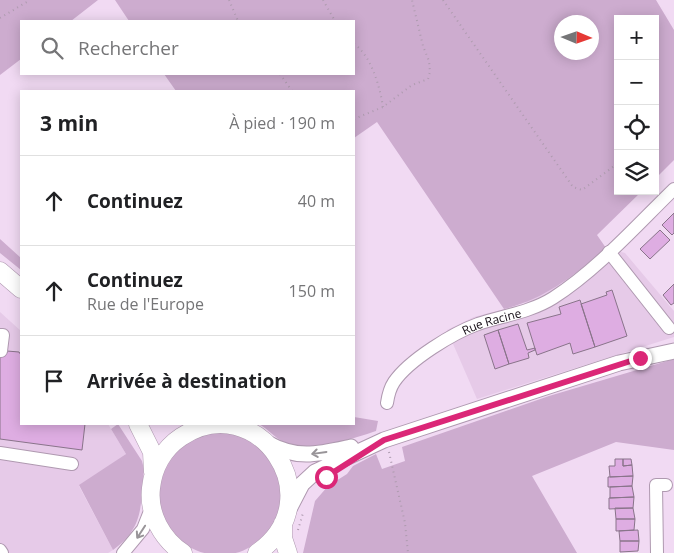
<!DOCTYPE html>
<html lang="fr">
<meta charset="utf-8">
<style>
:root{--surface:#fff;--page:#f2f2f2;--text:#202124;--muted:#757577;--line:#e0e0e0}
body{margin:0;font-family:"Open Sans",sans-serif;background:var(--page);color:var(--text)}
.controls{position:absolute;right:15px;top:15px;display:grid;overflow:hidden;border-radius:0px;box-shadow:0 2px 12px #0003}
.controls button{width:45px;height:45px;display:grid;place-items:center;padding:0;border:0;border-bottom:1px solid var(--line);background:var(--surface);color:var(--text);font:25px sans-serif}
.compass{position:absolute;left:554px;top:15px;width:45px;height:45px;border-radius:50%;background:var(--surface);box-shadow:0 2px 12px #0003;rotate:92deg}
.stop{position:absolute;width:15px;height:15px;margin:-11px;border:4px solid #db2777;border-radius:50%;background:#fff}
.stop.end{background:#db2777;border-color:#fff;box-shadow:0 1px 5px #0008}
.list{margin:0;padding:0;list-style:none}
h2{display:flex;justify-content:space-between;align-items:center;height:65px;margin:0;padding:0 20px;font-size:21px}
h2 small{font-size:16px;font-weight:400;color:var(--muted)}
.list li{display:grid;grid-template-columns:32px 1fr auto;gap:15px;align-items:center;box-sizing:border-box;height:90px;padding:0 20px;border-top:1px solid var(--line)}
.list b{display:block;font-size:19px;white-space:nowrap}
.list p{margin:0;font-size:16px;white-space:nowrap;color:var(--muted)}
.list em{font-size:16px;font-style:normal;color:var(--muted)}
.icon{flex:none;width:28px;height:28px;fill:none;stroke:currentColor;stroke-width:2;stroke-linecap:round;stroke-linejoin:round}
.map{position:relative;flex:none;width:674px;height:553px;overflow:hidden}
.search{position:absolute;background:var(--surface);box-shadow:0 2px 12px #0003;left:20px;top:20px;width:335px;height:55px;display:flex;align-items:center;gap:12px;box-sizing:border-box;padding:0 18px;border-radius:0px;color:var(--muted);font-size:19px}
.panel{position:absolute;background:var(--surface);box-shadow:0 2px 12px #0003;left:20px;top:90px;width:335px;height:335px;border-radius:0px}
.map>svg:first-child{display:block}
.built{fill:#e6cae8}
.green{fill:#cdaccf;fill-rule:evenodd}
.building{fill:#deade2;stroke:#89748a}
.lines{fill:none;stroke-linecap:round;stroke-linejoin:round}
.minor-casing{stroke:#af99b0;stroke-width:14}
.major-casing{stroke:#af99b0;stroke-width:17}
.highway-casing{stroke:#af99b0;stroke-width:19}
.path{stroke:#ae9baf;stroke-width:2;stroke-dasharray:1 4;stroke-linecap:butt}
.minor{stroke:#fff;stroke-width:12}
.major{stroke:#fff;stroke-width:15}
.highway{stroke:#fff;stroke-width:18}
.oneway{stroke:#989498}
.route{stroke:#db2777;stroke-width:6}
.labels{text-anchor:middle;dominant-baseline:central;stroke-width:4.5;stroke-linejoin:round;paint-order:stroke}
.street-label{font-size:12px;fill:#191119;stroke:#fce9fd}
</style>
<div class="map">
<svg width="674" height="553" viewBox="0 0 674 553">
<rect width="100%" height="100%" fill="#f1daf3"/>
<path class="built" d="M606,248L625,253L674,311V337L477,399L447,330L474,317L523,304Z
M0,312L21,331V424H108L126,454L79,486L113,550L108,553H0Z"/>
<path class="green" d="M0,0H98L71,21H21V59L0,75Z
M115,0H656L674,30V160L655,179V19H618V191H642L597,235L606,248C575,275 545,299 504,309L377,122L354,138V91H176L164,74H354V21H129ZM562,22H592V52H562Z
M0,239L21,258V270L0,253Z
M674,359V450L616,442L532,476L577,553H303L315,501L328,486L347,474L353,466L376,454L382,469L405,461L402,447L549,396Z
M354,417L378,421L376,431C356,438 308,453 288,444C278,441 268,429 259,424H354Z
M118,424L142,461L144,469C140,505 145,527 113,550L79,485L126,454L111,429Z
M159 494a61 61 0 1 1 122 0a61 61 0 1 1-122 0Z"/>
<path class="building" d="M674,213V233L672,235L662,225Z
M660,230L670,240L650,259L640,249Z
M674,284V303L671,305L663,295Z
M612,290L627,336L595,347L581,304L607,295L606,292Z
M580,300L595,347L573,354L570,343L537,355L527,323L561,314L559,307Z
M518,324L527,350L535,348V350L528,353L529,358L509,364L498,330Z
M498,330L509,364L495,369L484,335Z
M7,351L19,352L21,355V424H85L82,450L0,439V352L7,353Z
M615,459H623V466L632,465L633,476L610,477L609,466H615Z
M623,459H631L632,465L623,466Z
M633,476L632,486L608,487V477Z
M632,486L634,497L610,498V487Z
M634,497L633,508L609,509V498Z
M615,508H633L635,519H616Z
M616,519H635L634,530L616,531Z
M638,530L639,541H620L619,531Z
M620,541H639L638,551L620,552Z"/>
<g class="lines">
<defs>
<g id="minor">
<path d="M609,252L669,328"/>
<path d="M0,335H3L1,351"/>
<path id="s1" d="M387,403C388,396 390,388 394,382C409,360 453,333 478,324C502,316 531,312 553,298C598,269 636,226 674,189"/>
<path d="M0,453L72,464"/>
<path d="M0,550L2,553"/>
<path d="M123,553L143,529L152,506"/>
<path d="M657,553L656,485H666"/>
</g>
<path id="major" d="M267,443C297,460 319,454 351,447
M288,511L302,484L315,472L384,440L619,363L674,351"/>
<path id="highway" d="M0,271L21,289
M138,424L152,452L153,472
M283,523V538L288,553
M183,553C162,539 148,514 151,488C153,468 163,449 181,437C257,386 335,499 257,553"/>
</defs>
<use href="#minor" class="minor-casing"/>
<use href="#major" class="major-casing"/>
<use href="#highway" class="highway-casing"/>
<path class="path" d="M229,0L238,21
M323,0L335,21
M443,0L573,187L582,190L618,163
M0,18L30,0
M354,44C371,55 380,87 383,107
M280,74L292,91
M354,119L383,107L412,85L428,79L430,72L429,61L423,46L412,0
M389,452L405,523L408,553
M298,530L303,513"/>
<use href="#minor" class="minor"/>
<use href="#major" class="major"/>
<use href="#highway" class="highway"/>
</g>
<defs><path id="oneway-shaft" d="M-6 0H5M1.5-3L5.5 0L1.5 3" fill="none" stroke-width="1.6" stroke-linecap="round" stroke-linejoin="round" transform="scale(1.25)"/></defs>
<g class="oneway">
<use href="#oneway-shaft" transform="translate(319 453) rotate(172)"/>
<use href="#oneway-shaft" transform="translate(141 532) rotate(123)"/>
</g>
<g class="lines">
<path class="route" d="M326,477L384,440L640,358"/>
</g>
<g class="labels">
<g class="street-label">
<text stroke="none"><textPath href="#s1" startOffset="139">Rue Racine</textPath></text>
</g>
</g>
</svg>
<div class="controls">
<button>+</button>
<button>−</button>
<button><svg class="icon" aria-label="locate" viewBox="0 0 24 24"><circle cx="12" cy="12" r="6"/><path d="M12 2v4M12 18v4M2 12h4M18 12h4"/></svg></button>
<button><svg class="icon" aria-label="layers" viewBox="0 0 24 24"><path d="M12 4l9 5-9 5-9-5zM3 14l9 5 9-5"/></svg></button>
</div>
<svg class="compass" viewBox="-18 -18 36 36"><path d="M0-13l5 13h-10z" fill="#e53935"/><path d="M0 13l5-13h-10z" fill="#757577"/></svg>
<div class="stop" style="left:326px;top:477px"></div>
<div class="stop end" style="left:640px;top:358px"></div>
<div class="search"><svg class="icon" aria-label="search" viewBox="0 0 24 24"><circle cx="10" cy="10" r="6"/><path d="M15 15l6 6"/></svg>Rechercher</div>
<section class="panel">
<h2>3 min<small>À pied · 190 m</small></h2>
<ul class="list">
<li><svg class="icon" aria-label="ahead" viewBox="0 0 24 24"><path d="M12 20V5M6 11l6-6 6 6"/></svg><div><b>Continuez</b></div><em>40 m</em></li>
<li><svg class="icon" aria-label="ahead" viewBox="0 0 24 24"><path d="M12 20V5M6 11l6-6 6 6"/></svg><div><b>Continuez</b><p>Rue de l'Europe</p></div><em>150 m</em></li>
<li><svg class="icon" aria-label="arrive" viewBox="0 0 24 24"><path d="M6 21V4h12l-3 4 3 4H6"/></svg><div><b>Arrivée à destination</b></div></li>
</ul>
</section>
</div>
